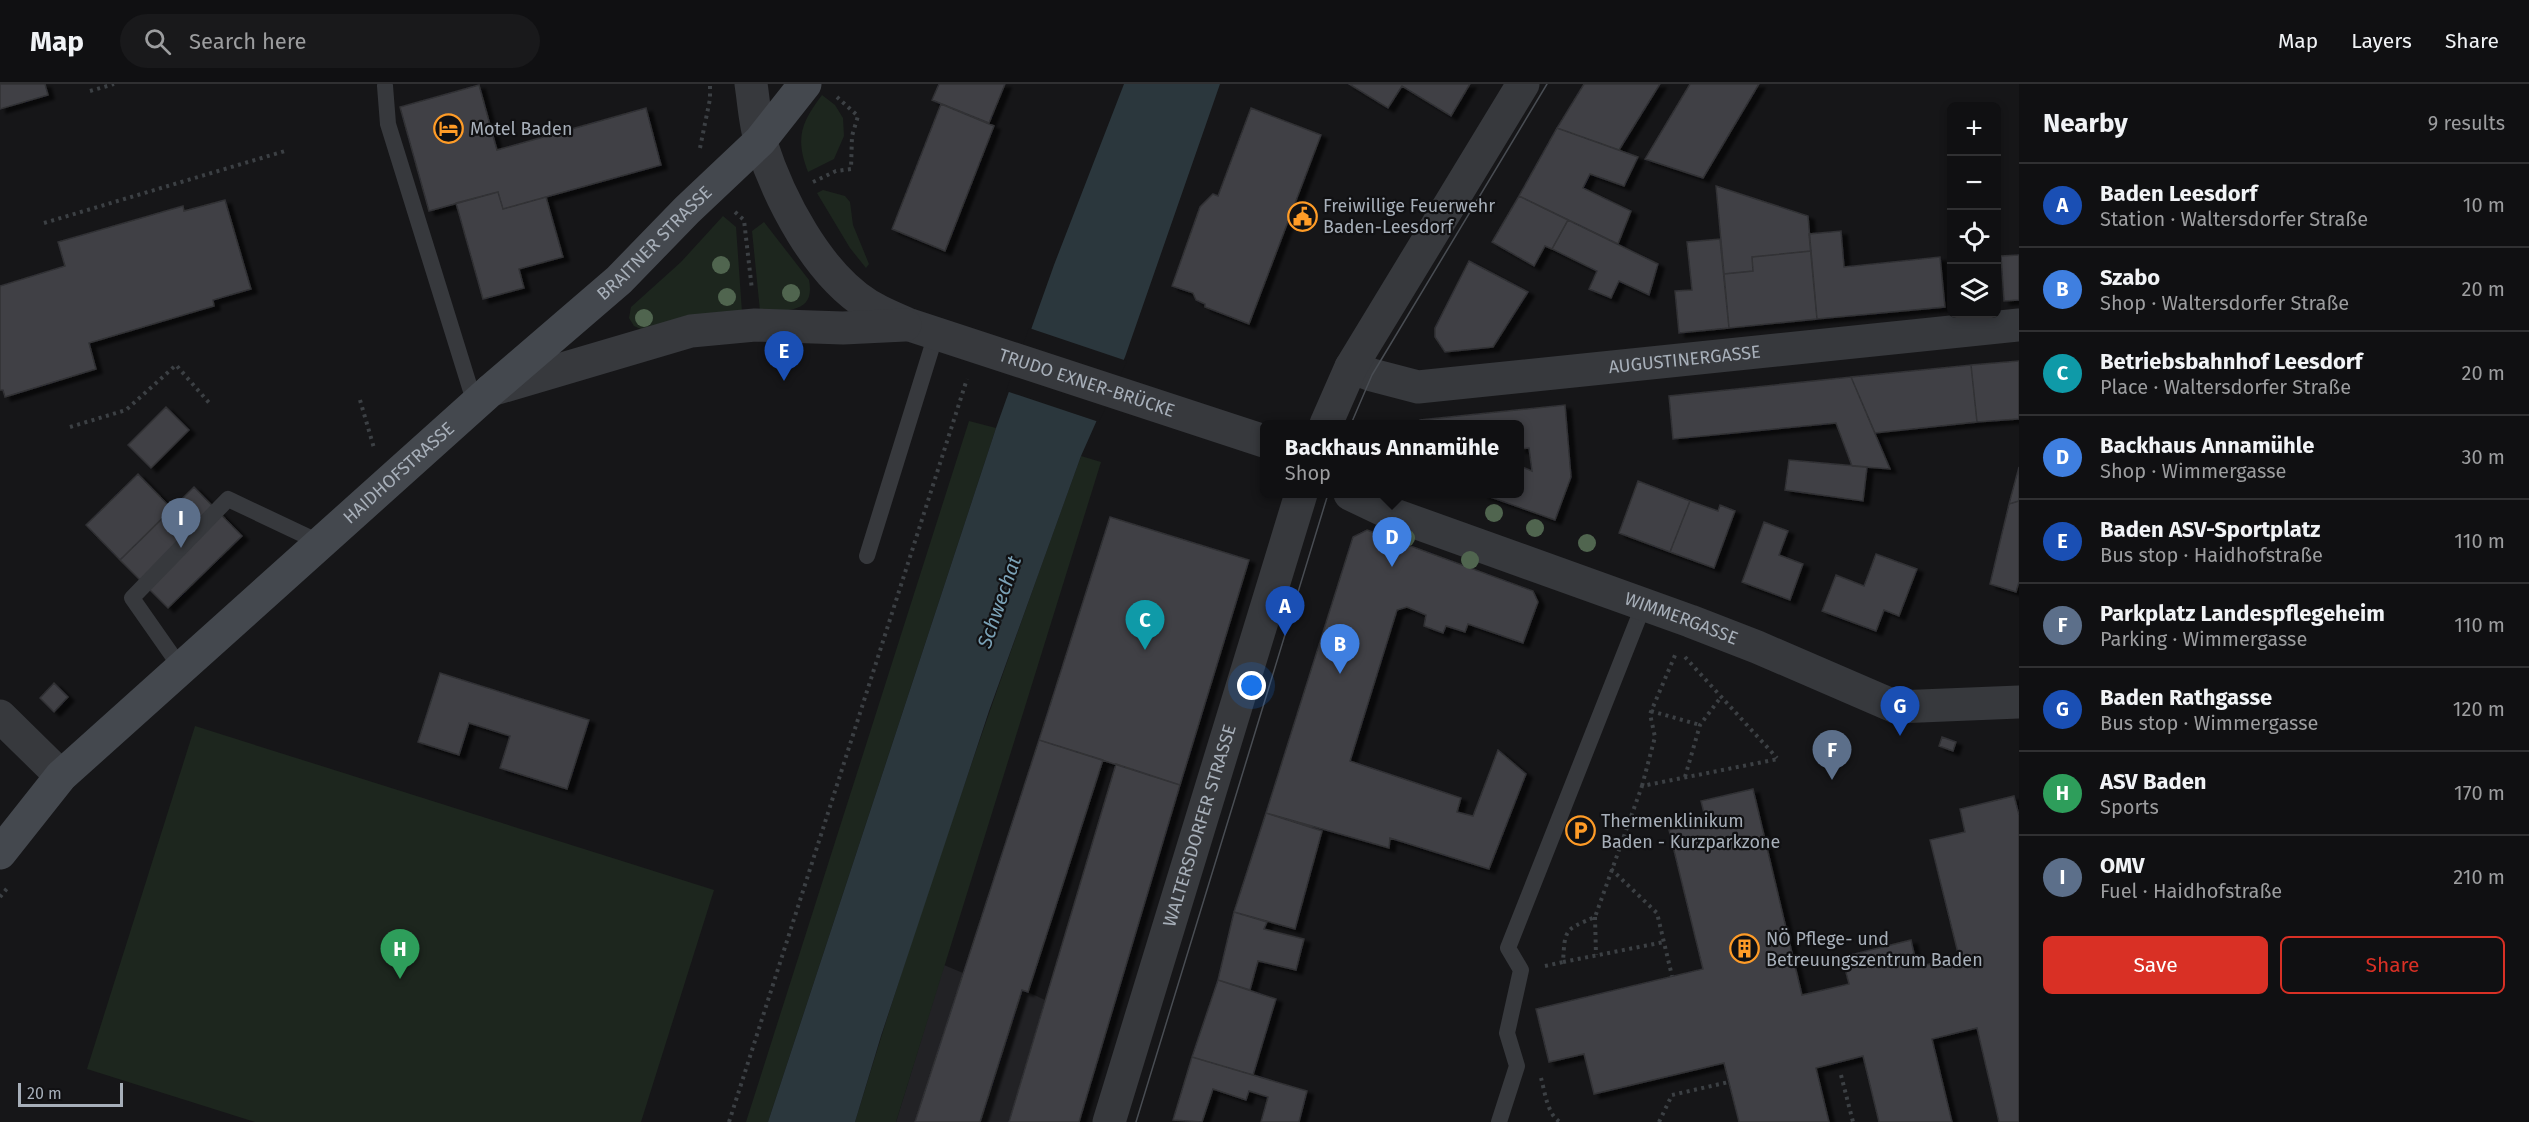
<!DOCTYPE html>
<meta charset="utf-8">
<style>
:root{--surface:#101012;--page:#19191b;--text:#f1f3f6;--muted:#9c9d9f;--line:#303032;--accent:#d93025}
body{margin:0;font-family:"Fira Sans",sans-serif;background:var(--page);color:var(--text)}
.controls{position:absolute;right:18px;top:18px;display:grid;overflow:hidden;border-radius:9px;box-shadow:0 3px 9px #0003}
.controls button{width:54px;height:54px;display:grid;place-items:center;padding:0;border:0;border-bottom:2px solid var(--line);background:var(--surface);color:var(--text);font:30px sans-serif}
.scale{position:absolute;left:18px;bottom:15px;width:105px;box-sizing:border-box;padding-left:6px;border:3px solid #a7afb9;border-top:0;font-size:16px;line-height:21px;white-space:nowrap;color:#a7afb9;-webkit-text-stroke:4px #111113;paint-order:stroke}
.you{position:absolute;left:1252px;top:602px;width:21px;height:21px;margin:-15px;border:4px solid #fff;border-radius:50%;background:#1a73e8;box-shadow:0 0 0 9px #1a73e833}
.badge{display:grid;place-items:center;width:39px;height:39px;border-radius:50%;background:var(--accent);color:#fff;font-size:20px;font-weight:700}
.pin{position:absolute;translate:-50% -50px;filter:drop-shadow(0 2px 3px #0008)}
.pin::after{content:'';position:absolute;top:32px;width:21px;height:18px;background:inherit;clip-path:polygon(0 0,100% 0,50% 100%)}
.popup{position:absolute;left:1260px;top:336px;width:264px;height:78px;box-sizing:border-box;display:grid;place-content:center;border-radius:9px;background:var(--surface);filter:drop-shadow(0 2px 4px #0005);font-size:20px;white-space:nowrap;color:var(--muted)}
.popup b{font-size:22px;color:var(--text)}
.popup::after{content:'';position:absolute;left:50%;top:100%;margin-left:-12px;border:12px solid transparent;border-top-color:var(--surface)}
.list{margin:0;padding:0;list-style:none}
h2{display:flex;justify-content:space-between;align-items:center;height:78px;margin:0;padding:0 24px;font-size:26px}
h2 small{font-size:20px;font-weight:400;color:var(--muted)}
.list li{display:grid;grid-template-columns:39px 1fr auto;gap:18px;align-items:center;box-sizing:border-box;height:84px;padding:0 24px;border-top:2px solid var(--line)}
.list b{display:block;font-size:22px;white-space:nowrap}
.list p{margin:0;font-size:20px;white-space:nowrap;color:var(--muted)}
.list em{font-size:20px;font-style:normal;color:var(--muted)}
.actions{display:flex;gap:12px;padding:18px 24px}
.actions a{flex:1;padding:14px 0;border:2px solid var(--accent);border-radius:9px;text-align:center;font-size:21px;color:var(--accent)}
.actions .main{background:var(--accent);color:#fff}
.icon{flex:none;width:33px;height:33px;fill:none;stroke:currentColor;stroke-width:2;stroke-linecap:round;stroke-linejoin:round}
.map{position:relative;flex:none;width:2019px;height:1038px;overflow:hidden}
header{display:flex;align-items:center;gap:36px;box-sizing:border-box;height:84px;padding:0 30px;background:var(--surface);border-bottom:2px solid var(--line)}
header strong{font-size:28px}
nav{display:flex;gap:33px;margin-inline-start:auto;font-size:21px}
.search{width:420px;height:54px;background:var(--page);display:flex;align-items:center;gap:15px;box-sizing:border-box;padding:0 21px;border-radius:33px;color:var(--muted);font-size:22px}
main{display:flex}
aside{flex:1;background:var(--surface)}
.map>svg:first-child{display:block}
.built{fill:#222225}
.green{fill:#1d261e}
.water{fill:#2b373d}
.pier{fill:#161618}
.building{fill:#404145;stroke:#303034;stroke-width:1.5;filter:url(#shadow)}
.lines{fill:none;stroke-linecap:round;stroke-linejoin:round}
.path{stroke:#3c4044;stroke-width:4;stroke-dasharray:3 4.5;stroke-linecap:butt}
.service{stroke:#37393d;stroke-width:16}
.minor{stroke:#37393d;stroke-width:33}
.tertiary{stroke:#37393d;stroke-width:33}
.secondary{stroke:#44484e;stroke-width:33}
.tram{stroke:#494d53;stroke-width:1.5}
.tree{fill:#50654f}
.labels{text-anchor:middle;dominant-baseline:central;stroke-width:4.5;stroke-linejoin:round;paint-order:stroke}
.poi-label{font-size:18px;fill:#a7afb9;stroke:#111113;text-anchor:start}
.street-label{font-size:18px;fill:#a7afb9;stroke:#111113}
.water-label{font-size:20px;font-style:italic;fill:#7ba2b7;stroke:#111113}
</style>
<header>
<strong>Map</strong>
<div class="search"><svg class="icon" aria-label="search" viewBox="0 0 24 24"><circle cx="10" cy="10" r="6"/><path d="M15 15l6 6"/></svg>Search here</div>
<nav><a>Map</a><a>Layers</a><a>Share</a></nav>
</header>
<main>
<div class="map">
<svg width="2019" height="1038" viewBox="0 0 2019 1038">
<defs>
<filter id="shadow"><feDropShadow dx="6" dy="4" stdDeviation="1.5" flood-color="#0009"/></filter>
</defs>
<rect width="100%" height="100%" fill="#161618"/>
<path class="built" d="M944,881L963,889L1028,908L1045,916L1009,1038H896Z"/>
<path class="green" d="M822,11L835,21L843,34L844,52L834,75L808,88C795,54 801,39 822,11Z
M823,106L845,112L850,118L853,141L869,180L866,184L850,164L817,109Z
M723,132L736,143L742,228L643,246L634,242L629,234L631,223L681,178Z
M764,138L809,196C816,231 784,226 760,227L752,147Z
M969,337L996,344L768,1038H746Z
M1081,372L1101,378L896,1038H855C923,813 1001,592 1081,372Z
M195,642L714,806L641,1038H255L87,985Z"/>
<path class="water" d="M1124,0H1220L1125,273L1081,372L989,627L881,952L855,1038H768L996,344L1054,181Z"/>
<path class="pier" d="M1029,244L1127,277L1099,338L1006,307Z"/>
<path class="building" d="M0,0H45L48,11L0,25Z
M939,0H1005L989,39L932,16Z
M1349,0H1470L1451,32L1402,2L1388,24Z
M1584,0H1660L1619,66L1557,44Z
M1690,0H1759L1703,94L1645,75Z
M479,1L497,66L646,24L661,81L503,125L498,108L429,127L400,23Z
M941,20L994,42L945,167L892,145Z
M1251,24L1321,51L1249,240L1205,223V220L1196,216L1193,209L1172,202L1200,123L1213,110L1218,112Z
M1557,44L1638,73L1624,102L1590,90L1583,104L1631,127L1618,160L1519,112Z
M1716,102L1808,132L1811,167L1752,173L1753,187L1724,190Z
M498,108L503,125L546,113L563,173L519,185L524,204L483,215L456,119Z
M1519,112L1568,136L1552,165L1545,162L1534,182L1492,158Z
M225,116L251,205L213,216L214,222L89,259L96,285L5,313L3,306H0V202L65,182L58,158L183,122L184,127Z
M1568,136L1658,180L1649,211L1619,197L1611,214L1589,205L1597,187L1552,165Z
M1841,147L1844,183L1940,173L1945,223L1817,235L1809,150Z
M1720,155L1729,244L1679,249L1675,207L1692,206L1687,158Z
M1811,167L1817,235L1729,244L1724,190L1753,187L1752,173Z
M2019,171V216L2004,217L2001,172Z
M1469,177L1528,208L1493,263L1445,268L1435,253V244Z
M2019,277V335L1977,338L1971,281Z
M1971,281L1977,338L1875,349L1851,293Z
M1851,293L1890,385L1852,382L1836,339L1673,355L1669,312Z
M1565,321L1571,393L1555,436L1482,410H1520V382L1532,387L1529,364L1520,365V340H1419L1420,336Z
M166,323L189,346L151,384L128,361Z
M1789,376L1867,383L1863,417L1785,406Z
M2019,383V417L2009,420Z
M138,390L172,425L120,476L86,441Z
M1638,397L1690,417L1670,468L1619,449Z
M194,403L242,452L168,524L120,476Z
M1690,417L1718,427L1720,421L1735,427L1714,484L1670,468Z
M2019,417V498L2016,508L1990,500L2009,420Z
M1110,433L1249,476L1180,701L1039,656Z
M1764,438L1788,447L1779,471L1803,480L1790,516L1742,498Z
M1367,446L1533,507L1538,518L1523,559L1468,540L1465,548L1446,542L1443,549L1424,542L1426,531L1407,523L1397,526L1350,677L1461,714L1457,728L1473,732L1498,666L1526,690L1489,785L1390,754L1389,764L1266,729L1353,453Z
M1876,470L1917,485L1899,532L1884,526L1876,547L1822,527L1836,491L1864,502Z
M440,589L589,636L567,705L500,684L510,652L469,639L459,671L418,658Z
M54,599L68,613L54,628L40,614Z
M1942,653L1956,658L1953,667L1939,662Z
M1039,656L1103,676L1028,908L1022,906L980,1038H915Z
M1116,680L1180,701L1079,1038H1009Z
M1753,705L1802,911L1849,900L1842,873L1911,856L1917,883L1959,873L1930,756L1965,748L1960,725L2014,712L2019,731V1038H1999L1977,944L1932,955L1952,1038H1879L1863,972L1816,984L1829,1038H1739L1724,979L1594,1010L1584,970L1549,978L1536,925L1703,885L1669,746L1706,737L1701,717Z
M1266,729L1322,747L1295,845L1234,828Z
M1234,828L1267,838L1264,845L1304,855L1296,886L1258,877L1250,906L1218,896Z
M1218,896L1276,915L1253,991L1192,973Z
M1192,973L1307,1007L1299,1038H1261L1268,1013L1249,1007L1246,1016L1213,1005L1202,1038L1173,1036Z"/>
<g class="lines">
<path class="path" d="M90,7L114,0
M700,64L710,15V0
M813,98L836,87L851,85L852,52L858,32L837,13
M735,128L744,136L752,206
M44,139L285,67
M360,316L374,364
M70,343L126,326L176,281L211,321
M1685,573L1777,674
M1651,627L1700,641
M1685,693L1700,641L1721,613
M1642,702L1655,653L1650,630L1676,569
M1611,785L1657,829L1672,892
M0,813L9,802
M1595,833L1596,871
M1563,878L1664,858
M1545,882L1563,878C1565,845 1564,846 1595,833L1642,702L1778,675
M1841,991L1853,1038
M1541,994C1545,1008 1547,1030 1560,1038
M729,1038L967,295
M1659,1038L1672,1011L1729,998"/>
<path class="service" d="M385,2L388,40L475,320
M867,472L936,250
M181,584L132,514L228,415L321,459
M1499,1038L1517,982L1507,949L1521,886L1508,864L1644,520"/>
<g class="minor">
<path id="s1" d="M751,0C754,19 755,41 761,59C779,115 817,189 868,221C881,229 896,235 910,241L1264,357"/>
<path id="s2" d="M1351,283L1372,291L1418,303L2019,241"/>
<path d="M491,306L691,247L755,241L843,244L905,241"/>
<path id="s3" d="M1350,410L1392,430L1690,537L1757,563L1896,623L2019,618"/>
<path d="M0,632L61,692"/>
</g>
<g class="tertiary">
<path d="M1326,340L1351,283L1523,0"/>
<path id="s4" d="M1109,1038L1301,410"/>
</g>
<path class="secondary" id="s5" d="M0,769L61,692L491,306L619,196L687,126L760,57L805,0"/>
<path class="tram" d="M1351,340L1372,291L1547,0
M1136,1038L1328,410"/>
</g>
<g class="tree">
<circle cx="721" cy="181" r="9"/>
<circle cx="791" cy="209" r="9"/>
<circle cx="727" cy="213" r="9"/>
<circle cx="644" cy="234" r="9"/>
<circle cx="1494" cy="429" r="9"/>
<circle cx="1535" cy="444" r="9"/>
<circle cx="1406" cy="454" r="9"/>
<circle cx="1587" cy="459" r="9"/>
<circle cx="1470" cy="476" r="9"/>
</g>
<defs>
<symbol id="hotel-ring" viewBox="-11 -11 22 22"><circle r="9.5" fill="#111113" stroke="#ff9c27" stroke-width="1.5"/><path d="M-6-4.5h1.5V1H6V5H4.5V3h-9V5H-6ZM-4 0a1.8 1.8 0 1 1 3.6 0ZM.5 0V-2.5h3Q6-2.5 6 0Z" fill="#ff9c27"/></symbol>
<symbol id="civic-ring" viewBox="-11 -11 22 22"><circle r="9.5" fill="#111113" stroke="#ff9c27" stroke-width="1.5"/><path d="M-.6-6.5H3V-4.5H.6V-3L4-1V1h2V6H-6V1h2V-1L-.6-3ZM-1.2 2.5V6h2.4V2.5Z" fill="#ff9c27"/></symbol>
<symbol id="parking-ring" viewBox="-11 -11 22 22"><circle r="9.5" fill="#111113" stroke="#ff9c27" stroke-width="1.5"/><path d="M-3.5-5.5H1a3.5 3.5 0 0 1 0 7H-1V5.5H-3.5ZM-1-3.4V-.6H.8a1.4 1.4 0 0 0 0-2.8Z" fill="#ff9c27"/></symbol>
<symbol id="building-ring" viewBox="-11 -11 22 22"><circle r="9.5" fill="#111113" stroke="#ff9c27" stroke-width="1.5"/><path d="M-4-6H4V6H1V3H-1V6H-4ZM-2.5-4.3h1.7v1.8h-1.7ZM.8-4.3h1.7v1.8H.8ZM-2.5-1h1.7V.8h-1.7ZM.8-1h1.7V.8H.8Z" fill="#ff9c27"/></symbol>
</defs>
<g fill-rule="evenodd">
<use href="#hotel-ring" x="432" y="28" width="33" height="33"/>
<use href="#civic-ring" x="1286" y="116" width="33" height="33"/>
<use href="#parking-ring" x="1564" y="730" width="33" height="33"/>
<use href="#building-ring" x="1728" y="848" width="33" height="33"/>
</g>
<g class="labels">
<g class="poi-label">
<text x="470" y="45">Motel Baden</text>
<text x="1323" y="122">Freiwillige Feuerwehr<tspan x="1323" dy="21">Baden-Leesdorf</tspan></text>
<text x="1601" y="737">Thermenklinikum<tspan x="1601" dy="21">Baden - Kurzparkzone</tspan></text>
<text x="1766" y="855">NÖ Pflege- und<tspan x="1766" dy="21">Betreuungszentrum Baden</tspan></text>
</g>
<g class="street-label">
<text stroke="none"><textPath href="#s5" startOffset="896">BRAITNER STRASSE</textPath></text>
<text stroke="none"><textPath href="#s2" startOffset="338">AUGUSTINERGASSE</textPath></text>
<text stroke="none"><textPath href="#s1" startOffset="490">TRUDO EXNER-BRÜCKE</textPath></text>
<text stroke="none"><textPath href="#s5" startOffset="552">HAIDHOFSTRASSE</textPath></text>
<text stroke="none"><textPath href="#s3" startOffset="354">WIMMERGASSE</textPath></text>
<text stroke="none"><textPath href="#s4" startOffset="310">WALTERSDORFER STRASSE</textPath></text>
</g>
<g class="water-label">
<text transform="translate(999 518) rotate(-71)">Schwechat</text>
</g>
</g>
</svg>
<div class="controls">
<button>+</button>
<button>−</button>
<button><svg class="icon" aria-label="locate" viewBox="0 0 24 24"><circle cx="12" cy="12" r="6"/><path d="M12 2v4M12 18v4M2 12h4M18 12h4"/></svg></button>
<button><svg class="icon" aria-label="layers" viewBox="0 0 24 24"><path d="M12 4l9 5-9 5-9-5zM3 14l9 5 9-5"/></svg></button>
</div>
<div class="scale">20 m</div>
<div class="you"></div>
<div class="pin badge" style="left:1285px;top:552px;background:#1a4fb4">A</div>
<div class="pin badge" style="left:1340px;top:590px;background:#3f7fe0">B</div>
<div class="pin badge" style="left:1145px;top:566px;background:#0f9aa8">C</div>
<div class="pin badge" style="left:1392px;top:483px;background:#3f7fe0">D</div>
<div class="popup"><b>Backhaus Annamühle</b>Shop</div>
<div class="pin badge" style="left:784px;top:297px;background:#1a4fb4">E</div>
<div class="pin badge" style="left:1832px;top:696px;background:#5c6f8a">F</div>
<div class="pin badge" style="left:1900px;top:652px;background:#1a4fb4">G</div>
<div class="pin badge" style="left:400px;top:895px;background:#2e9e5b">H</div>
<div class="pin badge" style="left:181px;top:464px;background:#5c6f8a">I</div>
</div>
<aside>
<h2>Nearby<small>9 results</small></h2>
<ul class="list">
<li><span class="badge" style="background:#1a4fb4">A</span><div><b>Baden Leesdorf</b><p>Station · Waltersdorfer Straße</p></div><em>10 m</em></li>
<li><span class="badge" style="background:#3f7fe0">B</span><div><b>Szabo</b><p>Shop · Waltersdorfer Straße</p></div><em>20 m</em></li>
<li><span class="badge" style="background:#0f9aa8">C</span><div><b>Betriebsbahnhof Leesdorf</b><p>Place · Waltersdorfer Straße</p></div><em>20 m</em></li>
<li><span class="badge" style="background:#3f7fe0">D</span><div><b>Backhaus Annamühle</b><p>Shop · Wimmergasse</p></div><em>30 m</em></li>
<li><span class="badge" style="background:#1a4fb4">E</span><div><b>Baden ASV-Sportplatz</b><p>Bus stop · Haidhofstraße</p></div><em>110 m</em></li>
<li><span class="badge" style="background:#5c6f8a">F</span><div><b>Parkplatz Landespflegeheim</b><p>Parking · Wimmergasse</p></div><em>110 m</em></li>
<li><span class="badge" style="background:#1a4fb4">G</span><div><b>Baden Rathgasse</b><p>Bus stop · Wimmergasse</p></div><em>120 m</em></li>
<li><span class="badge" style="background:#2e9e5b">H</span><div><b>ASV Baden</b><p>Sports</p></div><em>170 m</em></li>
<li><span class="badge" style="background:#5c6f8a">I</span><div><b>OMV</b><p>Fuel · Haidhofstraße</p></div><em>210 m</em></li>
</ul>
<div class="actions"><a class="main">Save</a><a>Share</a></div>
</aside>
</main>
